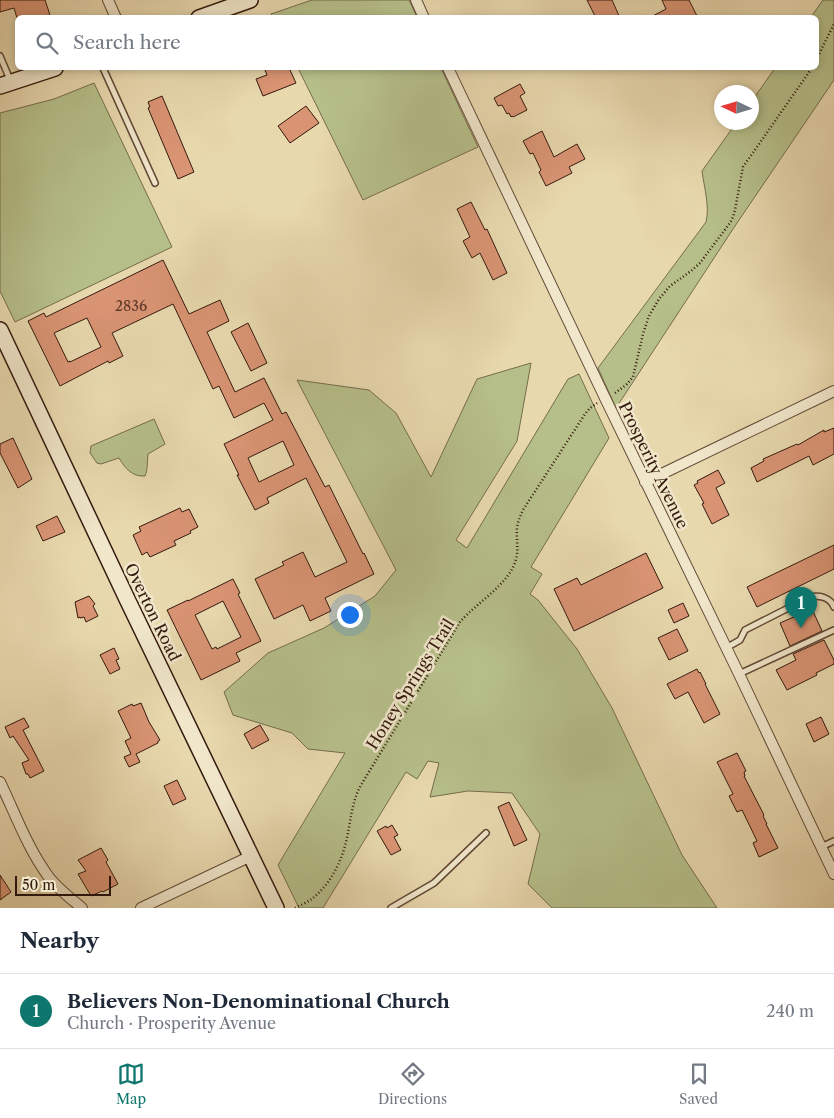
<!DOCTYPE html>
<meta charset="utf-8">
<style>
:root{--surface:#fff;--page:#f2f2f3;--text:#1f2937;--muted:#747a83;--line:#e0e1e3;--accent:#0f766e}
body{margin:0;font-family:"Libre Caslon Text",serif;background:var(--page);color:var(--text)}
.compass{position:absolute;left:714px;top:85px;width:45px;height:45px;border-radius:50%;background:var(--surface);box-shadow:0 2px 8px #0003;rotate:274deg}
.scale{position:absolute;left:15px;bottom:12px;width:96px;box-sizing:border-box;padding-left:5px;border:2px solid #34190d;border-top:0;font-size:14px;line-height:18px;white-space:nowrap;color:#34190d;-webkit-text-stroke:4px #f0e6ca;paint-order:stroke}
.you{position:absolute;left:349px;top:614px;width:18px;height:18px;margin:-12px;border:4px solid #fff;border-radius:50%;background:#1a73e8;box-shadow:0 0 0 8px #1a73e833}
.badge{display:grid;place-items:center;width:32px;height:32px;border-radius:50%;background:var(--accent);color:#fff;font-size:16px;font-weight:700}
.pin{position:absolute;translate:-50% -41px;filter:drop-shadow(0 1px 2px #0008)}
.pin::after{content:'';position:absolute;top:26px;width:18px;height:15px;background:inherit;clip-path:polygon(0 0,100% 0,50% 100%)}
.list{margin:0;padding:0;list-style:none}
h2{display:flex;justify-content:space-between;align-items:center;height:65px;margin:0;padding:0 20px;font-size:21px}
h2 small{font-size:16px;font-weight:400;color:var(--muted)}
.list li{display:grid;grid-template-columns:32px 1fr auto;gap:15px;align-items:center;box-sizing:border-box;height:75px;padding:0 20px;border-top:1px solid var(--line)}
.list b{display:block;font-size:19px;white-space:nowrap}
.list p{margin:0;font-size:16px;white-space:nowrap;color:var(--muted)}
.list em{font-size:16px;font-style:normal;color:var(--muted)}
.icon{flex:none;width:28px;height:28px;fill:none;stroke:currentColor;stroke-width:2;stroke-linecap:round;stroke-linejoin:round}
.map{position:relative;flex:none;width:834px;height:908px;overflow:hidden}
.search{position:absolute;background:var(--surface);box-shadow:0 2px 8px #0003;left:15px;right:15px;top:15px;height:55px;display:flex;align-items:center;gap:12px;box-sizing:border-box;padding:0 18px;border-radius:8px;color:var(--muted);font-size:19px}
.sheet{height:140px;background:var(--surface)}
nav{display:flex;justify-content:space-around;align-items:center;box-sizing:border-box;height:70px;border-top:1px solid var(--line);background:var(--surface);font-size:14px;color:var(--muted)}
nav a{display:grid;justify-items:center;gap:2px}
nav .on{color:var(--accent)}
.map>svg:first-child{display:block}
.green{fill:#b6bf8a;stroke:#756c4c}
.building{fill:#d99474;stroke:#34190d;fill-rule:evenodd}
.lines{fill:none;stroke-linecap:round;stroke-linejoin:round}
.lane-casing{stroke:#614935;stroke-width:8}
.street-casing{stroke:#614935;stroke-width:12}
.secondary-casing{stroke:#34190d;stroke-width:18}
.path{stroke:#34190d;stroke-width:2.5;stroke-dasharray:1 2.5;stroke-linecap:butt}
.lane{stroke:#f0e6ca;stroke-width:5}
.street{stroke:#f0e6ca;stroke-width:10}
.secondary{stroke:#f0e6ca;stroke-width:15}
.labels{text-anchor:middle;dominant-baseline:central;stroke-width:5;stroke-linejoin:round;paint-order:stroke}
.number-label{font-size:14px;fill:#5d3827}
.street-label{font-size:16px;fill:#34190d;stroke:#f0e6ca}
</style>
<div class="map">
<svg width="834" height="908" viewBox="0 0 834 908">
<rect width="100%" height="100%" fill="#e8d8ae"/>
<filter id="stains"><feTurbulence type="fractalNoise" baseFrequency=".004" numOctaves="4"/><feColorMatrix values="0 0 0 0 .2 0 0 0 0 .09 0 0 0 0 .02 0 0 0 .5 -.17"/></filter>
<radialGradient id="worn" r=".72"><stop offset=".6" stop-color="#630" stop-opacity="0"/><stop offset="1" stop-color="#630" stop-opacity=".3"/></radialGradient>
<path class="green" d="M312,0H409L417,17L273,18L271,14Z
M823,0H834V80L733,229L616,408L598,368L706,222C710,206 704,187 702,171L736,123L752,122V101L775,68H816V18L811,17Z
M298,68H441L478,147L363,200Z
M94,83L172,247L15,322L0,291V113L54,99Z
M531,363L517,441L456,540L467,548L568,379L579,374L609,438L531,567L542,574L530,594L538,600L577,649L612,708L682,855L717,908H552L528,884L540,834L512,793L468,791L430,797L439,763L428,761L417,779L406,772L323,908H299L278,865L345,753L308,749L292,733L233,715L224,692L268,653L324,628L375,596L396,570L297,380L369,390L396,413L431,477L477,379Z
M154,419L165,444L148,454C147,462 148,469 145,476C132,477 125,468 119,458L101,464L97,463L90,453L91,446Z"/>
<path class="building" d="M0,0H45L51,18H17L14,8L0,12Z
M587,0H612L620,18H596Z
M662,0H689L698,18H649L666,9Z
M264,68H289L296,83L263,96L256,79L267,75Z
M520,84L525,93L520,96L527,110L513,117L512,116L511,117L509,113L507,114L502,105L498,106L494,98Z
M162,96L194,172L178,179L148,108L150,107L148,102Z
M306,106L319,123L290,143L278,126Z
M542,131L554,157L577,144L585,159L569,167L572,173L546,186L539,172L541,170L533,153L530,154L523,141Z
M471,202L485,230L487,229L507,273L493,280L480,253L472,258L463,241L470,237L457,209Z
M163,260L189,314L220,300L229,321L207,332L235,392L264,378L282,414L286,412L325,487L329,485L363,554L364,553L374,574L325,598L331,611L310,621L303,605L274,619L255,579L284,565L282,562L303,552L315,577L347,562L306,478L267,498L269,503L255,510L237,475H239L224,444L273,420L264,403L234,418L219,386L213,389L173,304L112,333L123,356L109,363L108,361L60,386L28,321L44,313L46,317ZM87,318L101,347L70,362V361L68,362L54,333ZM283,441L294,465L259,482L248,458Z
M248,323L267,363L251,371L231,332Z
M834,428V454L813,465L809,456L757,482L751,468L764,461L763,459L797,444L798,445L824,430V432Z
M13,438L32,479L18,488L0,453V444Z
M718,470L725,483L716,488L729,515L712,524L702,504L704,503L694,485L698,483L697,481Z
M180,508L182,512L189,509L198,527L190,531L191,533L174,541L176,545L150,557L147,552L142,555L133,535L141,531L139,527Z
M57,516L65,532L43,541L36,526Z
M834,545V569L757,607L747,587Z
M646,553L663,588L574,631L554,589L577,578L581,585Z
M233,579L240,593L238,594L261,641L236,653L240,661L201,680L167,610L188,600V601ZM223,601L241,637L217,649L216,647L212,649L195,615Z
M89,596L95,604L93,606L98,616L86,622L84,617L80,618V617L78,618L75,602Z
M683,603L689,616L674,623L668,610Z
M812,609L822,631L790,646L780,623Z
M677,629L688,651L669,660L658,638Z
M824,640L834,660V664L816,673L817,675L787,690L776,670L796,660L793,654Z
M114,648L119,659L116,660L120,669L110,674L100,655Z
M697,669L699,673L700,672L706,684H705L720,714L704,723L688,692L675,699L667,684Z
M141,703L149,722L160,740L158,741V743L136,754L140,762L129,767L124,757L131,754L125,741L131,738L118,711L132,704L133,706Z
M821,717L829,734L814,742L806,724Z
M24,718L29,727L23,730L44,771L30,778L28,774H26L22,763L29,760L13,736L10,738L5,727Z
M260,725L269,740L252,749L244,734Z
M737,753L746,771L744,772L745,776H744L764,815L763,816L767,824H766L778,848L759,857L753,843L757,841L742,810L737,812L729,796L733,794L717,762Z
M177,780L186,799L173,805L164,786Z
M509,802L527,840L514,846L498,807Z
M392,825L398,835L394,837L401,850L391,855L377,831L386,826L387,828Z
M101,848L108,860L106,862L118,884L103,892L102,891L91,896L78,874L86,871L78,860Z
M0,875L11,892L0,900Z"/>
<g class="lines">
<defs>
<path id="lane" d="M0,56L11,82
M103,68L155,183
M726,648L740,640L745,630L810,597C819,595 830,597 834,607
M739,674L834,630
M821,847L834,841
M391,908L434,883L486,833"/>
<path id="street" d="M108,0L116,18
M416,0L424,18
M448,68L605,398L739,674L834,874
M645,482L834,391
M0,782C15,813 27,847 48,876C57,888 70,898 82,908
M141,908L251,856"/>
<path id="secondary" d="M199,18L250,0
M0,86L55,68
M0,330L127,599L276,908"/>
</defs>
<use href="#lane" class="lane-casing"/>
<use href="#street" class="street-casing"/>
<use href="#secondary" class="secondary-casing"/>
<path class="path" d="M816,60L834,24
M615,393L626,385L633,377L643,334L649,316L659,299L670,286L691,271L700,263L730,223L733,217L735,210L743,167L812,68
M295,908C301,905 308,902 313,898C330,884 341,863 346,842C351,822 351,803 361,785L460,622C476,603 510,584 516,559C519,549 516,539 517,528C518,521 520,516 523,510L585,414L590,408L597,403"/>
<use href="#lane" class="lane"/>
<use href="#street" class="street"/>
<use href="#secondary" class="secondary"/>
</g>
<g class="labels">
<g class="number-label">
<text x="131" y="306">2836</text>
</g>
<g class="street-label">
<text transform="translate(654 465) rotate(64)">Prosperity Avenue</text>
<text transform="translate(153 612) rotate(64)">Overton Road</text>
<text transform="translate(410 684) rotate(-58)">Honey Springs Trail</text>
</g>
</g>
<rect width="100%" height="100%" filter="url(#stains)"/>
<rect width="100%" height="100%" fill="url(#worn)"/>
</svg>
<svg class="compass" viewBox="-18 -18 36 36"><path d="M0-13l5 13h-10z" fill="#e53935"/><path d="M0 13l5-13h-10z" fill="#747a83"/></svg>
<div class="scale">50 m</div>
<div class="you"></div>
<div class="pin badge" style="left:801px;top:628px">1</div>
<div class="search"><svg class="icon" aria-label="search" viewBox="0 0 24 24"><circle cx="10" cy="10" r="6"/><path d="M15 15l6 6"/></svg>Search here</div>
</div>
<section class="sheet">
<h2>Nearby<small></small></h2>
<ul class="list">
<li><span class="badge">1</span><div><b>Believers Non-Denominational Church</b><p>Church · Prosperity Avenue</p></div><em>240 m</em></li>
</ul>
</section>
<nav>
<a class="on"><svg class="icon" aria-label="map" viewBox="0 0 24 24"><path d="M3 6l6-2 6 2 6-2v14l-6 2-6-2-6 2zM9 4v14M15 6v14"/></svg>Map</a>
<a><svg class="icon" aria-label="directions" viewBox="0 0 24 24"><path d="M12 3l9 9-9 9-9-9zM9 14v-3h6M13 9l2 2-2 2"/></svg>Directions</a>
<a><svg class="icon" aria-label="saved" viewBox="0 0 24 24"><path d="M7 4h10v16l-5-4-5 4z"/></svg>Saved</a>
</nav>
